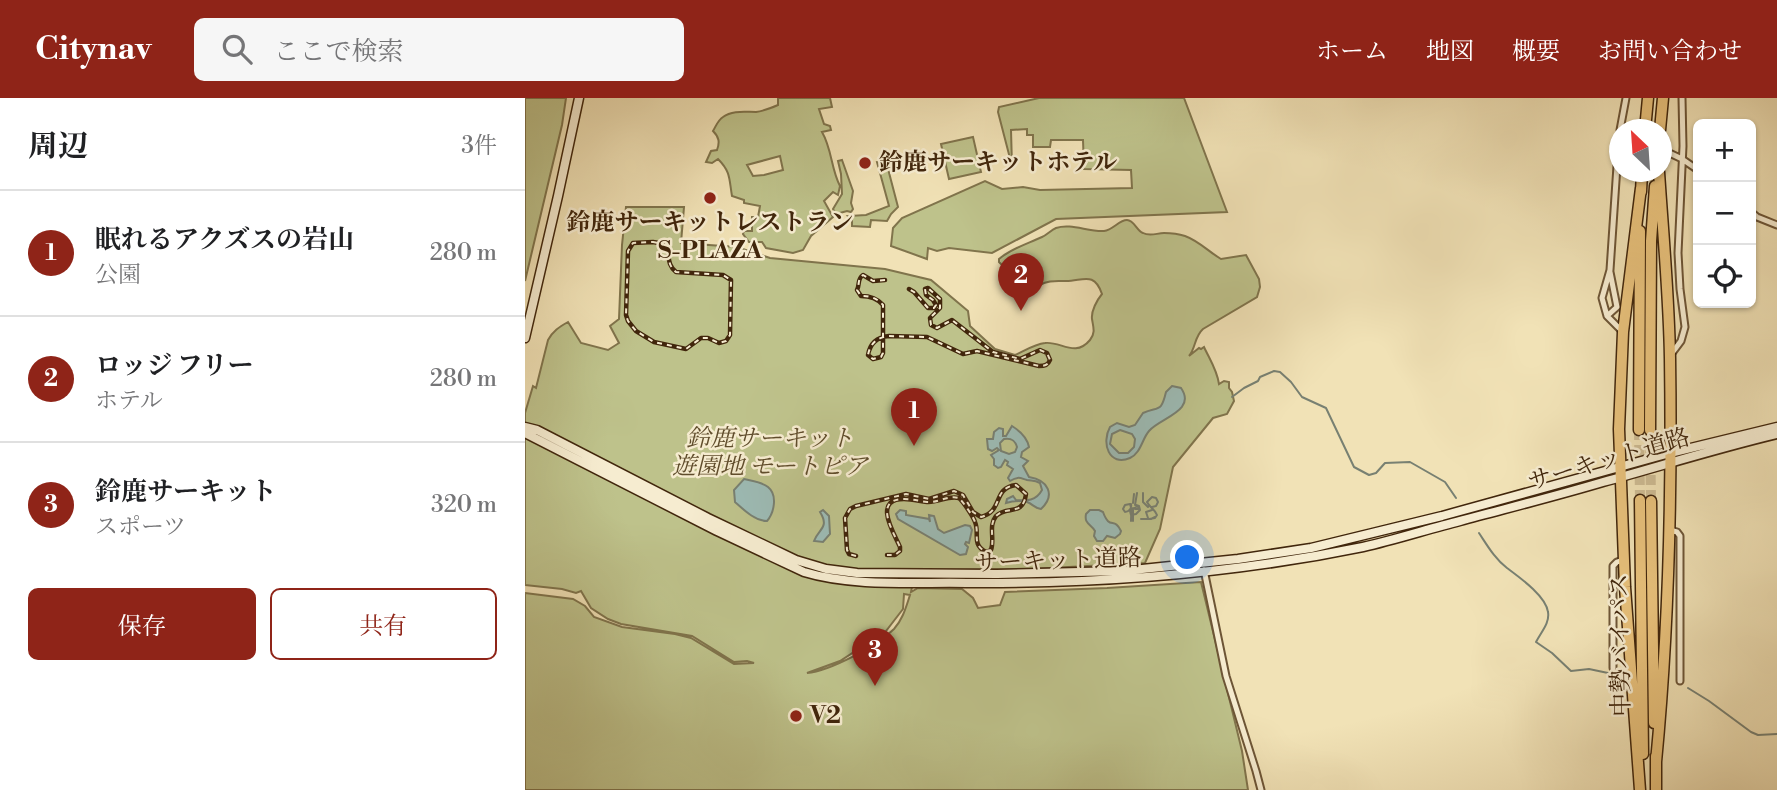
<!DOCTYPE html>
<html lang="ja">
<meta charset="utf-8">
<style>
:root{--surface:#fff;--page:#f6f6f6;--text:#202124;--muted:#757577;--line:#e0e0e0;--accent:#8f2418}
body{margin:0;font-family:"Libre Bodoni","Noto Serif JP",serif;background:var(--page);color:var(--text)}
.controls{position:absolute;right:21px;top:21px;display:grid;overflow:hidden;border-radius:10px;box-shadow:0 2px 5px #0004}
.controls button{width:63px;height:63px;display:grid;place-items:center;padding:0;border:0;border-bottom:2px solid var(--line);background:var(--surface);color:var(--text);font:35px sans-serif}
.compass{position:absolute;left:1084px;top:21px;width:63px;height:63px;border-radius:50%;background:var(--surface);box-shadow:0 2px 5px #0004;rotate:335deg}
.you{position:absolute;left:663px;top:460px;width:24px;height:24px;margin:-18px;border:5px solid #fff;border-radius:50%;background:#1a73e8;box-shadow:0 0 0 10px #1a73e833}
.badge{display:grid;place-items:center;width:46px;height:46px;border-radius:50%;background:var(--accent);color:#fff;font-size:23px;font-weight:700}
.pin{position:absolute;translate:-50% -58px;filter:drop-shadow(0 2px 4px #0008)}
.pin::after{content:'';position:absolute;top:37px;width:24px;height:21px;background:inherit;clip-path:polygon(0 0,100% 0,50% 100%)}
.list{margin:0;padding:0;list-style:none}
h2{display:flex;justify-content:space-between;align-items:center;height:91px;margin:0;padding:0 28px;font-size:30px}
h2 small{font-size:23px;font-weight:400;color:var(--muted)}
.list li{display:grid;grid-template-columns:46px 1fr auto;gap:21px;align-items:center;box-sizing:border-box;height:126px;padding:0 28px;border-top:2px solid var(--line)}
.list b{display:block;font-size:26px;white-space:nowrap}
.list p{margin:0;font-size:23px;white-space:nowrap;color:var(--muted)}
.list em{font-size:23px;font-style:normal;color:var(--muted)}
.actions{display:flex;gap:14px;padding:21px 28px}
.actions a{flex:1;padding:16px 0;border:2px solid var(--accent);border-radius:10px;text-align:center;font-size:24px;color:var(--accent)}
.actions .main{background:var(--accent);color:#fff}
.icon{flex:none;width:38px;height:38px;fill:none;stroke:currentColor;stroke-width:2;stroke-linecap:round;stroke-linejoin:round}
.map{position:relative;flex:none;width:1252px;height:692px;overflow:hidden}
header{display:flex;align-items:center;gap:42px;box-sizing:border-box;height:98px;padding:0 35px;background:var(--accent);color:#fff}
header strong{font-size:33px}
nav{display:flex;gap:38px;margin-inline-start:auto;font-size:24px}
.search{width:490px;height:63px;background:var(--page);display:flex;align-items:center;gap:18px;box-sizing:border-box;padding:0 24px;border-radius:10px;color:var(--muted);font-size:26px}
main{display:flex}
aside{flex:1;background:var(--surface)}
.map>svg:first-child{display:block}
.green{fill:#bec28b;stroke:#80744c;stroke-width:2;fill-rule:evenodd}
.water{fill:#9dbcb6;stroke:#788072;stroke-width:2;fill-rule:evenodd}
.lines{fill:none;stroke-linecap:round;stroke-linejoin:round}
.stream{stroke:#788072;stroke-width:2}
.highway-tunnel{stroke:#cebc94;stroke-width:10;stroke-dasharray:10 5;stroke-linecap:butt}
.street-casing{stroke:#6d5536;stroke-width:9}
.secondary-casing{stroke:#41260c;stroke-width:11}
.highway-casing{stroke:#41260c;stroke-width:13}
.street{stroke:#f6ecd0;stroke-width:5}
.secondary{stroke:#f6ecd0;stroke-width:8}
.highway{stroke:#e8c17b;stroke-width:10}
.rail-casing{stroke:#41260c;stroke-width:4.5}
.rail{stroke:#f6ecd0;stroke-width:2;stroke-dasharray:5;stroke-linecap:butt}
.poi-dot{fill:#8f2418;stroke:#f6ecd0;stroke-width:2.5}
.labels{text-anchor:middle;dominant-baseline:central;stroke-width:5;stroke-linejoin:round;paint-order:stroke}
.poi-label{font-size:24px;font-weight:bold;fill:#41260c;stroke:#f6ecd0;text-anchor:start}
.park-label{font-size:24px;font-style:italic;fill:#604d2c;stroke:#f6ecd0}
.street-label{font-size:24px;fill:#41260c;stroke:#f6ecd0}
</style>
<header>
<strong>Citynav</strong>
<div class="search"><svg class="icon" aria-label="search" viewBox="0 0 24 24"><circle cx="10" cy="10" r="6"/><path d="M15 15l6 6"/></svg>ここで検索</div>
<nav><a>ホーム</a><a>地図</a><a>概要</a><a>お問い合わせ</a></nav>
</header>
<main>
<aside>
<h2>周辺<small>3件</small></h2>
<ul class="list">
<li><span class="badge">1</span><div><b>眠れるアクズスの岩山</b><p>公園</p></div><em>280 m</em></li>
<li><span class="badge">2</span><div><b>ロッジ フリー</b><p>ホテル</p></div><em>280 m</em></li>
<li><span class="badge">3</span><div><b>鈴鹿サーキット</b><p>スポーツ</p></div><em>320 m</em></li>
</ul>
<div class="actions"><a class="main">保存</a><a>共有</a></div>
</aside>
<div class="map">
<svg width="1252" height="692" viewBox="0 0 1252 692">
<rect width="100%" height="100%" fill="#f1e2b6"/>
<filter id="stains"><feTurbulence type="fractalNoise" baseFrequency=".00286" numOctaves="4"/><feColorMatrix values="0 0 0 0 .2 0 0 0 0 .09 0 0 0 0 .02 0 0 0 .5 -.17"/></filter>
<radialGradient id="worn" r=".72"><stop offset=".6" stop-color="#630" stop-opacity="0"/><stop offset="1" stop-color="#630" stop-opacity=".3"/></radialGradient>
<path class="green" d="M0,0H41L37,27L0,183Z
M253,0H305L307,9L294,11L299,26L305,28L306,32L297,34C307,51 306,71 315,88L313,97L308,94L299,103L308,119L286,138L278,152L268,155L241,150L237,144H224L218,136L219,133H227V119H233L235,108L219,105V102L207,98C204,81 206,74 193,61L187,65L181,64L186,53L192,52C195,44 194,39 188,33C191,28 193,22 198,19C207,12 220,14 231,14C239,13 246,10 253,7ZM255,58L258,72L239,77L228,78L222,67Z
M514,0H659L702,114L531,121L467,155L424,150L412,153L403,150L402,161L366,148L368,130L377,120L460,83L477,91L498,89L515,92L607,90L606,72L559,71L558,42H526L525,49H508V37H502V31L486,32L487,68L473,14L474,9Z
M448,39L456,74L424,81L416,46Z
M317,62L328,93L326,105L328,111L326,114L322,113L311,116L308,111L317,96L316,76L313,63Z
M359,63L362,67L373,109L366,116L362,123L346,122L345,129L327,128V122L323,118L341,117L364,108L352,64Z
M101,109H159L156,145L212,149L245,160L360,171L406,182L443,213L445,228L470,251L490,257C499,253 510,246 520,245C536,243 550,260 565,242C571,235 568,228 567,221C566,213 572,202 577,196C569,173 558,183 541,183C533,183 526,182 519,185C511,188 507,193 498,193L489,179L474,164V161C487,150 502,146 517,139C522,137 526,132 531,130C546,125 563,134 579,133C588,132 594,122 602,122C609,122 612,133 618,135C625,139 632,135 639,135C645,135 654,136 660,138C674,143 684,154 696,161L721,157L734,181L735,189L732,199L678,231C669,239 671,250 664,258L674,250L676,251L679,249C685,262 692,272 694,286L699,283L704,284V290L707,294L709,303L702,316L688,320L648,369L635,431L620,465L505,471L389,472L382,486L387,489L386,494L393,490L437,491L448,500L453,510L475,507L480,494L582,490L676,484L717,653L723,692H0V495L48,501L60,508L69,519L97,529L150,536L166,540L209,566L229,565L222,563L209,564L167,538L96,526L83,521L66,510L56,493L51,495L37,491L0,487V315L8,288L11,290L23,242C28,233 34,229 43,224L56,245L83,252L94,245L85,228L94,221L97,147ZM379,496L385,497C381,509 378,521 369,531C352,548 305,573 282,575L315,563L361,533L378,511Z"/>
<path class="water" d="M647,288L656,290C672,313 635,320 624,333C617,341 616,355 605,360C584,369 576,345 585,329L592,325L604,329L610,327L618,315C634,308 636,315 641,294ZM595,332L607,336L610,341L609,349L603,355H594L585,346L587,336Z
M487,328C495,333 502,339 504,349L497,354L496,359L503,363L498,368L504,379C523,382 531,397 516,411C509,410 508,406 502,404C494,402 488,403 481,405L482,401L488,398L491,402C502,403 511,403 517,392L515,385C509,382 507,383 502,382C495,380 493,378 485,383L483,380L488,371L482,367L483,364L480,362L476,369L473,370L469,367V361L466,357L474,352L472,350L467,353L463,351L462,341H468L469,334L474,330L478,331V338H481ZM479,341C486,340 490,342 492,349L490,354L484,356L476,353L475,345Z
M219,381C227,383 237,384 243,389C253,397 249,415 242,423C230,423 219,412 210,404L209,392Z
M298,412L304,418L305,436L298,444L289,443C293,431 305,430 295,414Z
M375,412L381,413V417L404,421L405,424L404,417L409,418L413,431L419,435L440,427L445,428L447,432L444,445L441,444L440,446L443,449L441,456L435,457L373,421L371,416Z
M565,412H574L578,414C585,433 589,418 596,433L595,436L590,440L582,438L578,443H572L569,438L570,433C566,426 559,426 561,416Z"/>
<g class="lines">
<path class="stream" d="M707,299L719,290L733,283L735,279L749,273L755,274L766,284L777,299L801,310L829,369L844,377L851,375L860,365L885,364L920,384L931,400
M618,395V404L623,409
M608,405L609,396
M610,407L612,395
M611,409L605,413L606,417L611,416L615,412L614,408L611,407
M610,411H613L614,410L612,408
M623,420L621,414L627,412
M616,421H626L630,419
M624,421L630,420L632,417C630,411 625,410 622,404L627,399L631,400L633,404L631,408L627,409
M606,423C606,417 607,411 605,406L600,407L598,411L600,414C604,414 607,410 606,406
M608,423V410
M954,435C962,447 970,461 982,470C994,479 1021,498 1023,514C1025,525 1016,534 1011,544L1027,555L1046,573L1064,571L1083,575
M1163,590L1184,603L1226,634L1233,637L1252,636"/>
<path class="highway-tunnel" d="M1114,332L1115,402
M1125,332L1126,403"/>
<defs>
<path id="street" d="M1095,32L1101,0
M1094,38L1085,172L1077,200L1082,218L1098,234
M1136,51L1157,61L1173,72
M1226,114L1232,119L1252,127
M1082,218L1092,209L1085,174
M1147,255L1156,243L1160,229L1155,191L1153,155L1158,48L1157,0
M1145,432L1152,434L1155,438V583
M679,472L701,578L731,673L736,692
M1088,570V468L1092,464L1098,462"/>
<path id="secondary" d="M0,240L33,98L54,0
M0,329L12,332L183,420L271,462L301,471L332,475L472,476L598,473L713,461L786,450L917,418L1145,355L1252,329
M0,335L192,433L279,474C328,489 391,484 442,485C576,486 707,476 838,449C870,442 903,431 935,423C983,410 1031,398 1078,384C1136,368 1193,350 1252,336"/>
<path id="highway" d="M1120,32L1123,0
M1135,32L1138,0
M1116,94L1117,74
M1114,332L1115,133
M1125,332L1126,143L1130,88
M1115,402L1118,656
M1126,403L1129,625
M1131,658V692
M1131,664C1144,529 1147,394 1145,260C1144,198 1138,135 1134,74
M1115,692L1100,489L1094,331L1098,234L1116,90"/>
</defs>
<use href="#street" class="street-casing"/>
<use href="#secondary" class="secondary-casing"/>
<use href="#highway" class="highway-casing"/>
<use href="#street" class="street"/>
<use href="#secondary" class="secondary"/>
<use href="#highway" class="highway"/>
<defs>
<path id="rail" d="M128,144C153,147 136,162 151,174L198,177L206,182L205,237L201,243L194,245L183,240H176L161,251L129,244L111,233L103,223L101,217L103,153L108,145Z
M360,182L348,183L338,177C332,181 335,186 332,192L336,198C345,198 352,200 358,207V255L356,259L348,261L343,257C345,245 353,239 364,238L402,239L438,256L452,253L514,268C520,268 523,267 525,262L522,255L515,252L495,261L468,254L427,222L412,230L406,227L405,220L415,210V201L403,190L400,191L401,197L408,202L411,207L409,210H403L389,194L384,191
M331,458L324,456L322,452L320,420L325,411L331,408L381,396L404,401L429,393L438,397L448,414L456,419C479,413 467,390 491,387L501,396C498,419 482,407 471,418C463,428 470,441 466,452L461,454C446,446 455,436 450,424C448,418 439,405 434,400C423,397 413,405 402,404C394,403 387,401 379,401C347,401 369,435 375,449V453L370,457H362"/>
</defs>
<use href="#rail" class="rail-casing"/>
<use href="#rail" class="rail"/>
</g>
<g class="poi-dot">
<circle cx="340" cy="65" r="7"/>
<circle cx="185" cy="100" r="7"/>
<circle cx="271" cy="618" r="7"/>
</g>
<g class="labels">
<g class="poi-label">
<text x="354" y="65">鈴鹿サーキットホテル</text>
<text x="185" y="125" text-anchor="middle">鈴鹿サーキットレストラン<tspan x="185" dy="28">S-PLAZA</tspan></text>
<text x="285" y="618">V2</text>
</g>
<g class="park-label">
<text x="245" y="341">鈴鹿サーキット<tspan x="245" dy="28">遊園地 モートピア</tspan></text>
</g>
<g class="street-label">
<text transform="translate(1084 362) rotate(-16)">サーキット道路</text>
<text transform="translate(533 463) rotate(-2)">サーキット道路</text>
<text transform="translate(1096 547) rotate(-91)">中勢バイパス</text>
</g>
</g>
<rect width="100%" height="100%" filter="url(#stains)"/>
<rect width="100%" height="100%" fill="url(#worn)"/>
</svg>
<div class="controls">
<button>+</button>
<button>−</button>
<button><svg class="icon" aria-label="locate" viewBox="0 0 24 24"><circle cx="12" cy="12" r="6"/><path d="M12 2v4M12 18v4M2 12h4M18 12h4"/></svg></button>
</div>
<svg class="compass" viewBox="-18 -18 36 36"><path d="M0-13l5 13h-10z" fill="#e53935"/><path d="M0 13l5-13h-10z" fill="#757577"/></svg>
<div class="you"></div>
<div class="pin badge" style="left:389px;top:348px">1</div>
<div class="pin badge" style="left:496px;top:213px">2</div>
<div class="pin badge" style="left:350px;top:588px">3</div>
</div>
</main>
